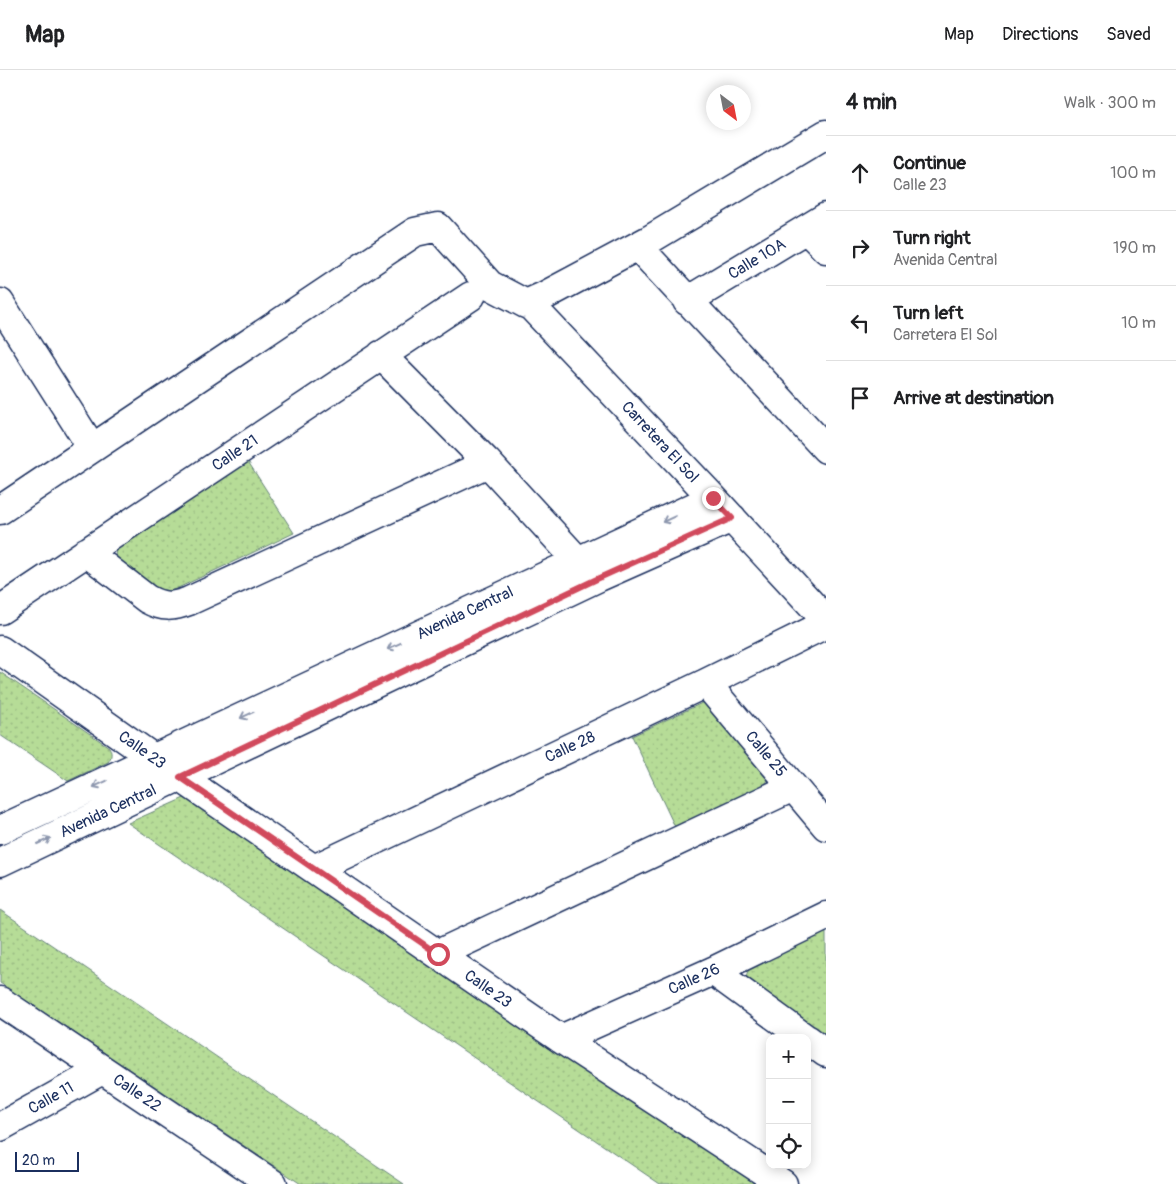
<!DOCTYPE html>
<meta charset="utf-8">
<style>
:root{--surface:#fff;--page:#f2f2f2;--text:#202124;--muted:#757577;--line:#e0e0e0}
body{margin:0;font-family:Pangolin,sans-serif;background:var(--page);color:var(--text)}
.controls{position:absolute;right:15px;bottom:15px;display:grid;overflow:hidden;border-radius:10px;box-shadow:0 2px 12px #0003}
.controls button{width:45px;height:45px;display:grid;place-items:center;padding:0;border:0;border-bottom:1px solid var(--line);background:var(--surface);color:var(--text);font:25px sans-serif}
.compass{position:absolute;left:706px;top:15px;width:45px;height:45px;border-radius:50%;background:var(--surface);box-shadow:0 2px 12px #0003;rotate:148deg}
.scale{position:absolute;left:15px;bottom:12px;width:64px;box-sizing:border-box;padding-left:5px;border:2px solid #1b2f5e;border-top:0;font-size:14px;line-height:18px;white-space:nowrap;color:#1b2f5e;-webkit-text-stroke:4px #fff;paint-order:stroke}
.stop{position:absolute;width:15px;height:15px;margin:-11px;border:4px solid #d1495b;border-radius:50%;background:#fff}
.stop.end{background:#d1495b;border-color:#fff;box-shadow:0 1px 5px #0008}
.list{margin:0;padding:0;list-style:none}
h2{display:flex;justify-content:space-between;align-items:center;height:65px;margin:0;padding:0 20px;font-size:21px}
h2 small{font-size:16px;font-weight:400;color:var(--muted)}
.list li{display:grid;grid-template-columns:32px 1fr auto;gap:15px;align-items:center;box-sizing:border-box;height:75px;padding:0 20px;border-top:1px solid var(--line)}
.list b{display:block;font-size:19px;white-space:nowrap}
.list p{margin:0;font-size:16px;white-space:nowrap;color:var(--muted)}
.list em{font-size:16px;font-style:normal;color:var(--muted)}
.icon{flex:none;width:28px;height:28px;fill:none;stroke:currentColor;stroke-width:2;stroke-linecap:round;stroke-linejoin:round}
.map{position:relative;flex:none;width:826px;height:1114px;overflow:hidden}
header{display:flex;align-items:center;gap:30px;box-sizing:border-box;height:70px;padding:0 25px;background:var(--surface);border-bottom:1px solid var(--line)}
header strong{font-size:24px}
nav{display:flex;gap:28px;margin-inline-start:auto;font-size:18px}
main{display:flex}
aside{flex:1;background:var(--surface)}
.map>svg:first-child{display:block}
.green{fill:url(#green-dots);stroke:#68867a}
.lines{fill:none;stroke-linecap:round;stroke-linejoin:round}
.minor-casing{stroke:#1b2f5e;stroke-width:31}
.minor{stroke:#fff;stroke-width:28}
.oneway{stroke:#8d97ae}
.route{stroke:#d1495b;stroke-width:6}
.labels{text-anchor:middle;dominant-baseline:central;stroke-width:5;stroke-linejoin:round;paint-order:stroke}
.street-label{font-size:16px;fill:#1b2f5e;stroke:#fff}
</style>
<header>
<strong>Map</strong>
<nav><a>Map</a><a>Directions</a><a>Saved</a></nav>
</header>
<main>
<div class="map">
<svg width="826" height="1114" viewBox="0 0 826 1114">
<defs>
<pattern id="green-dots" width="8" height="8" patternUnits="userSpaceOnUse" patternTransform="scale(1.25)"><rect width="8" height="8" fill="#b6dc97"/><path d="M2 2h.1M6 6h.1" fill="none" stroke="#9cbd85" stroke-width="1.8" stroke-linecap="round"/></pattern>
</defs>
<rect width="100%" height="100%" fill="#fff"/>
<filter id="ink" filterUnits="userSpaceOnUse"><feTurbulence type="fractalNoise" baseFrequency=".02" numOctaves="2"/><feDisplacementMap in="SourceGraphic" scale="10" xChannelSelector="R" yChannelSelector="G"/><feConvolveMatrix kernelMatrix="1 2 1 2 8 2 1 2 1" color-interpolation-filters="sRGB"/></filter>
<g filter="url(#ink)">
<path class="green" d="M247,390L294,463L178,518L170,521L157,519L118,492L116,487L115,478Z
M0,602L109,677C112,682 112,687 108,692L68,711L0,665Z
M704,632L769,709L765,714L759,718L675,757L632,666Z
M191,725L767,1114H660L128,753Z
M0,840L404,1114H301L0,913Z
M826,862V966L747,912C746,905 746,902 752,897Z"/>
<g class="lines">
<defs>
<path id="minor" d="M806,159L826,179
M643,182L826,379
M687,231L826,147
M0,233L92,378
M533,238L713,428L826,550
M381,285L488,393L578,491
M0,440L415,162L438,157L490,215L526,234L544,226L649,170L826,64
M86,482L147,529C163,538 173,537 189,531L488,393
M0,540L471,226
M0,580L180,707L561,969L783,1114
M706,613L826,756
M0,760L713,428
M0,792L599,507L732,448
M314,799L706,613L826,554
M438,884L793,717
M713,901L805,968
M0,931L273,1114
M561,969L713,901L826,846
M807,969L826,983
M0,1057L102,1000"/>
</defs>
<use href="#minor" class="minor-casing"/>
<use href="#minor" class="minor"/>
</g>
<defs><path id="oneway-shaft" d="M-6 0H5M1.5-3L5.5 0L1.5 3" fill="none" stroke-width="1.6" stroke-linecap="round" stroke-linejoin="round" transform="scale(1.25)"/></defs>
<g class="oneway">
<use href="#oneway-shaft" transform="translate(669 449) rotate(155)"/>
<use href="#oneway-shaft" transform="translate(394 576) rotate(155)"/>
<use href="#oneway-shaft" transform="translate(247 645) rotate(155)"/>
<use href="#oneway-shaft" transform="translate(100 714) rotate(155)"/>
<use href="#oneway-shaft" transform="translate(44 771) rotate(-25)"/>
</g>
</g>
<g class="lines" filter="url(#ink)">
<path class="route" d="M438,884L180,707L599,508L732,448L713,428"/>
</g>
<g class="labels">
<g class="street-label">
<text transform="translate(757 189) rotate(-31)">Calle 10A</text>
<text transform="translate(660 372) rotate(47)">Carretera El Sol</text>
<text transform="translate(235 383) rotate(-34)">Calle 21</text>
<text transform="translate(465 543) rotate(-25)">Avenida Central</text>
<text transform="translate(570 677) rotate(-25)">Calle 28</text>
<text transform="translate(142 680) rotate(35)">Calle 23</text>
<text transform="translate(766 684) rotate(50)">Calle 25</text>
<text transform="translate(108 741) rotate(-25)">Avenida Central</text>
<text transform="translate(694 909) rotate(-24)">Calle 26</text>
<text transform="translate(488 919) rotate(35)">Calle 23</text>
<text transform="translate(137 1023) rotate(34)">Calle 22</text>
<text transform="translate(51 1028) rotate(-29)">Calle 11</text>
</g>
</g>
</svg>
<div class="controls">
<button>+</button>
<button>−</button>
<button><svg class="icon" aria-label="locate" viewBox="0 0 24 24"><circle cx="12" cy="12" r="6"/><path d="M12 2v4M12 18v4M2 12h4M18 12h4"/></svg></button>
</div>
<svg class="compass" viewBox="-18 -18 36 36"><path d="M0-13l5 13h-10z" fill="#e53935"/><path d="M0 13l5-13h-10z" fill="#757577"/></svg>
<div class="scale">20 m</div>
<div class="stop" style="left:438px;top:884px"></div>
<div class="stop end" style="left:713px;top:428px"></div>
</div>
<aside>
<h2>4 min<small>Walk · 300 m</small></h2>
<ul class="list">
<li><svg class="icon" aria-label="ahead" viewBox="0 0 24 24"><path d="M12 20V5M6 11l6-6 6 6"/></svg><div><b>Continue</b><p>Calle 23</p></div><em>100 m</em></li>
<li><svg class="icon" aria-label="right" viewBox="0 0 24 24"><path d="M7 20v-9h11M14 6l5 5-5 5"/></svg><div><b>Turn right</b><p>Avenida Central</p></div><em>190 m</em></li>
<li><svg class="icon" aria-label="left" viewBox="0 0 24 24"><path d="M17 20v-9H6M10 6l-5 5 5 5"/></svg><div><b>Turn left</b><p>Carretera El Sol</p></div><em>10 m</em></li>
<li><svg class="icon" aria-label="arrive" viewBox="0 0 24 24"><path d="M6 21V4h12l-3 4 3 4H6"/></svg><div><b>Arrive at destination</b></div></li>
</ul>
</aside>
</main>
